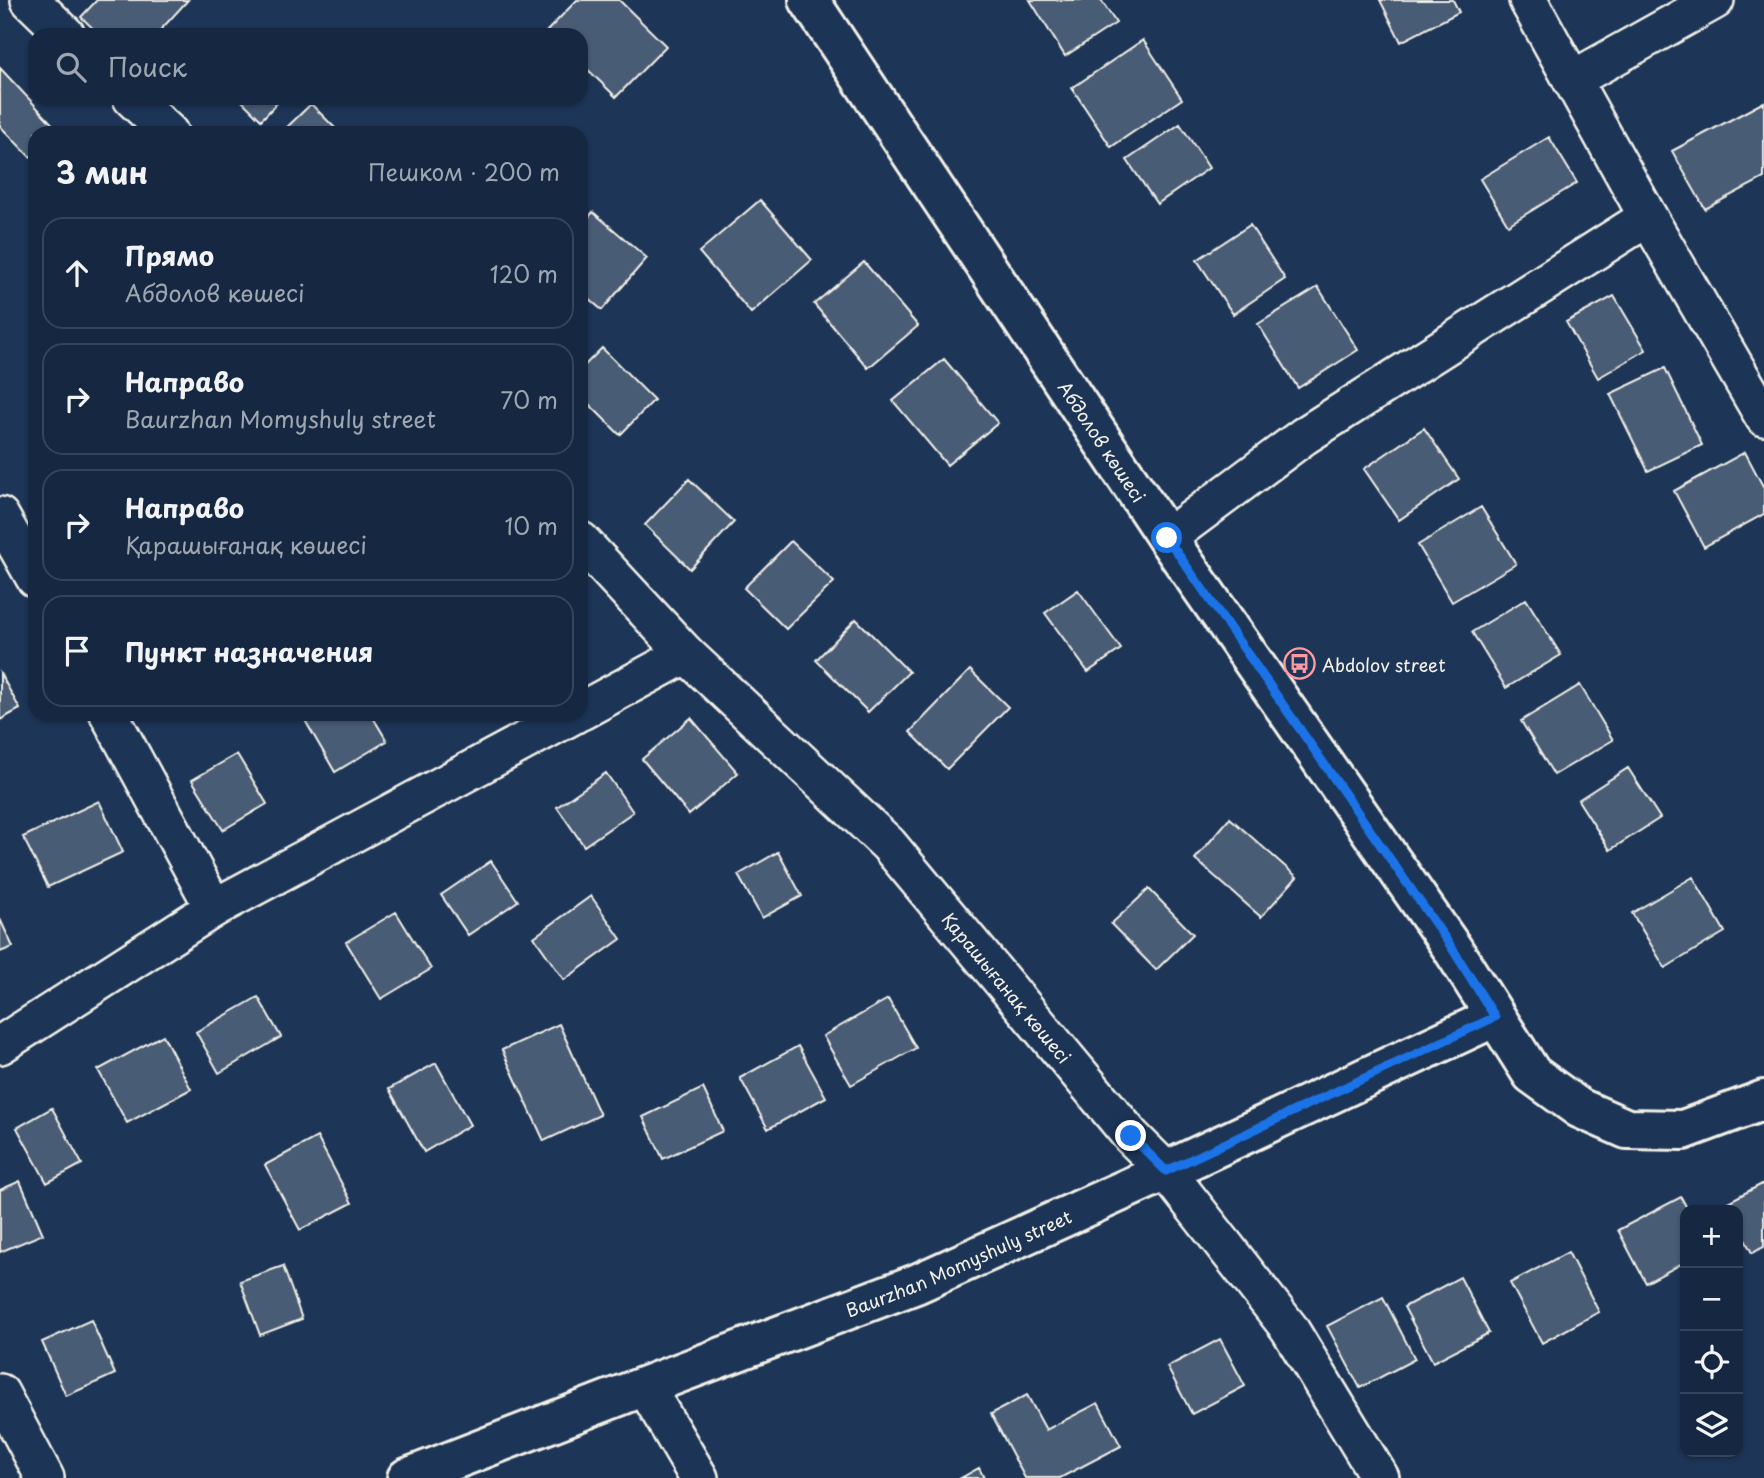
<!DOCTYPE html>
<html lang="ru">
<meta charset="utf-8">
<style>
:root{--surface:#162841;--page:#23344c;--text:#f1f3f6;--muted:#9ea6b1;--line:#35445a}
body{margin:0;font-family:"Playpen Sans",sans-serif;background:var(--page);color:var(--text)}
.controls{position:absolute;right:21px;bottom:21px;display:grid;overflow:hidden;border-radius:14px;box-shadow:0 2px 5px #0004}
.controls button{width:63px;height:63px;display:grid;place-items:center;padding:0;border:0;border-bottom:2px solid var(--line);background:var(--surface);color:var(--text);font:35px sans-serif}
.stop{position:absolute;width:21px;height:21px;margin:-16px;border:5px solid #1a73e8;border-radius:50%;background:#fff}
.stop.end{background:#1a73e8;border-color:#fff;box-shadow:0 2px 7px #0008}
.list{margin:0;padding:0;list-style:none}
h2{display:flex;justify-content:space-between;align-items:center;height:91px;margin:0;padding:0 28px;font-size:30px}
h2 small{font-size:23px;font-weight:400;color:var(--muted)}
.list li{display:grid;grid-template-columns:46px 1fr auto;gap:21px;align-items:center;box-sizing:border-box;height:112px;margin:0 14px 14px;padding:0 14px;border:2px solid var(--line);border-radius:21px}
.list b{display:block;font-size:26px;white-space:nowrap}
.list p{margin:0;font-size:23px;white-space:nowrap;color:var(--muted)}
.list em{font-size:23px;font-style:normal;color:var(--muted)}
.icon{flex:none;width:38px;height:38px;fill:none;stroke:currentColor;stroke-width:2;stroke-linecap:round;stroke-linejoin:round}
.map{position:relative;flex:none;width:1764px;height:1478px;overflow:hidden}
.search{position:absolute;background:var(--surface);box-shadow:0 2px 5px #0004;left:28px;top:28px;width:560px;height:77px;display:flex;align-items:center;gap:18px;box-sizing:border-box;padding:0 24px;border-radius:21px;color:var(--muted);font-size:26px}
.panel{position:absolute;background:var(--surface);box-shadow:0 2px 5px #0004;left:28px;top:126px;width:560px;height:595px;border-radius:21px}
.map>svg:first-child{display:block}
.building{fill:#485b74;stroke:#f4f1e8;stroke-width:2}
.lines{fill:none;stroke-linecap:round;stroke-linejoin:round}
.minor-casing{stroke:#f4f1e8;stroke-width:42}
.tertiary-casing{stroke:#f4f1e8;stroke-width:44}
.minor{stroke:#1d3557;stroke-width:37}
.tertiary{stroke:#1d3557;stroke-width:38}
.route{stroke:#1a73e8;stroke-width:9}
.labels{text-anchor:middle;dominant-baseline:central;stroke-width:7;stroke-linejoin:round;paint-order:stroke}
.street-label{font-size:18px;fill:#f4f1e8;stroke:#1d3557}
.poi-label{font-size:18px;fill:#f4f1e8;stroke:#1d3557;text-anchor:start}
</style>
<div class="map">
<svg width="1764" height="1478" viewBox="0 0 1764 1478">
<rect width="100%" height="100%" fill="#1d3557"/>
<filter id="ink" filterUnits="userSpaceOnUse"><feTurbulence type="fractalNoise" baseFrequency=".0143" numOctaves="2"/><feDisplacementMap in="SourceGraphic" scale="14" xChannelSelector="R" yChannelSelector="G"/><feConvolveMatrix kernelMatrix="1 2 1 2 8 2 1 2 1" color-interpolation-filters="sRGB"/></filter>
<g filter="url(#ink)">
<path class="building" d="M97,0H188L156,35H100L81,17Z
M577,0H619L666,46L616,97L581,63V35H552L547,31Z
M1030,0H1101L1116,23L1065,56Z
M1380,0H1453L1459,12L1401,42Z
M1143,40L1182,99L1111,147L1072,88Z
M0,68L59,131L56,133H35V153L30,157L0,126Z
M239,98H282L261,120Z
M1764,102V178L1705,209L1672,151Z
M311,104L340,133H281Z
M1180,124L1209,168L1157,204L1127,160Z
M1549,137L1577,183L1508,225L1480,179Z
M760,200L812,260L751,313L699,252Z
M593,212L647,258L602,310L581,292V226Z
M1250,225L1285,279L1233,314L1197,260Z
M864,262L918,326L868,368L814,304Z
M1318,287L1358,350L1298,388L1258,324Z
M1614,296L1646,350L1598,378L1566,322Z
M602,348L654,400L620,435L581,396V369Z
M944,359L998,423L947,465L893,401Z
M1665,368L1702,445L1648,471L1610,394Z
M1424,428L1459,479L1399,520L1364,469Z
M1745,452L1764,488V514L1704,547L1674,491Z
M689,479L734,522L690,569L645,525Z
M1481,507L1516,564L1452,602L1418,545Z
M791,541L834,582L786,629L744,588Z
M1078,590L1121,649L1088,672L1045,613Z
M1526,599L1561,655L1506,688L1472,632Z
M856,619L909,672L868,712L816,660Z
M970,670L1008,707L947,769L910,732Z
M0,673L20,709L0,720Z
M1580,685L1613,740L1554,775L1521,721Z
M319,714H371L387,741L335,772L306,722Z
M691,718L738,773L689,815L642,759Z
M237,754L267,804L223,830L192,780Z
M1628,768L1660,818L1610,850L1578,800Z
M606,773L633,812L584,846L557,807Z
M99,801L123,852L48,887L23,837Z
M1230,818L1297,877L1261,917L1195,859Z
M778,852L802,896L762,918L738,875Z
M491,861L518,901L468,935L441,895Z
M1693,877L1725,932L1665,968L1632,913Z
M1149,889L1193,934L1156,970L1111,924Z
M591,896L621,939L564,980L534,937Z
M396,912L431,969L381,999L346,942Z
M0,919L13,947L0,952Z
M258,997L281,1037L219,1073L196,1032Z
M888,999L916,1048L851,1085L823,1036Z
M559,1024L600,1115L544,1141L502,1050Z
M163,1035L191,1089L127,1123L98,1070Z
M798,1046L826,1097L768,1129L740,1078Z
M436,1063L470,1125L424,1152L389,1089Z
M703,1088L723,1131L663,1159L643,1117Z
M52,1108L82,1164L47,1183L17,1128Z
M317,1137L352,1203L300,1230L265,1165Z
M20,1181L43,1234L0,1252V1190Z
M1764,1183V1247L1752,1253L1738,1226V1210H1729L1726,1203Z
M1681,1197L1688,1210H1685V1262L1646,1283L1618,1230Z
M1568,1252L1599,1312L1542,1343L1510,1283Z
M283,1266L302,1319L260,1335L240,1281Z
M1460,1277L1489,1333L1433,1362L1404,1307Z
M1383,1297L1415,1359L1360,1388L1327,1326Z
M91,1320L115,1374L66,1396L42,1342Z
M1220,1339L1245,1386L1192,1414L1167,1367Z
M1027,1395L1046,1430L1098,1403L1121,1446L1060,1478H1025L991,1414Z
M979,1468L984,1478H961Z"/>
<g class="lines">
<defs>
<g id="minor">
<path d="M30,0L66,35"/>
<path d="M1572,80L1715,0"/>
<path d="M132,98L169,133"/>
<path d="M1648,217L1764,417"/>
<path d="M0,516L35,578"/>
<path d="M1167,538L1304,436L1648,217L1528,0"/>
<path id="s1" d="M581,541L686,654L888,844L1131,1136L1166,1171L1289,1328L1380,1478"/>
<path d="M581,711L686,654"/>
<path d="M109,714L214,908"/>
<path d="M0,1045L214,908L575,714"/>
<path d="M645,1386L699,1478"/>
<path d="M0,1393L45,1478"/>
</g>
<g id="tertiary">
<path id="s2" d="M809,0L1167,538L1452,948L1532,1074L1579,1108L1627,1129L1683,1130L1764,1100"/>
<path id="s3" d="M407,1478L645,1386L916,1284L1166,1171L1495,1017"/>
</g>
</defs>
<use href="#minor" class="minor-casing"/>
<use href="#tertiary" class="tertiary-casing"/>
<use href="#minor" class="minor"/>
<use href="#tertiary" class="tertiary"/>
</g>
</g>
<g class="lines" filter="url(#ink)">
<path class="route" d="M1131,1136L1166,1171L1495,1017L1452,948L1167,538"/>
</g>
<defs>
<symbol id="bus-ring" viewBox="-11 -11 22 22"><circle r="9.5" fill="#1d3557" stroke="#ff9aa2" stroke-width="1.5"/><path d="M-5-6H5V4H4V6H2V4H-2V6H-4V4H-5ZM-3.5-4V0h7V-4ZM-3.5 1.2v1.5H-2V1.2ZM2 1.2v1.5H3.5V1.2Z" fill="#ff9aa2"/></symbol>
</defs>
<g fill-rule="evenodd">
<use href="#bus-ring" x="1282" y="646" width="35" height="35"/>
</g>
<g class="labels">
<g class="street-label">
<text stroke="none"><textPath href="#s2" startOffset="530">Абдолов көшесі</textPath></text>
<text stroke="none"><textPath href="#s1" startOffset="618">Қарашығанақ көшесі</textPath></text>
<text stroke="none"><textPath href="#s3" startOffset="592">Baurzhan Momyshuly street</textPath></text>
</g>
<g class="poi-label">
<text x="1322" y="664">Abdolov street</text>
</g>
</g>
</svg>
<div class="controls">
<button>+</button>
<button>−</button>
<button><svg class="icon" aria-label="locate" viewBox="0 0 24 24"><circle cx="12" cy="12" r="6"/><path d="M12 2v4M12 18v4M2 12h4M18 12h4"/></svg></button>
<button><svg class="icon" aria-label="layers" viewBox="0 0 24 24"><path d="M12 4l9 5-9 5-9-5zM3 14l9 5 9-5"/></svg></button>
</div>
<div class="stop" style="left:1167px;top:538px"></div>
<div class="stop end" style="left:1131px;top:1136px"></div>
<div class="search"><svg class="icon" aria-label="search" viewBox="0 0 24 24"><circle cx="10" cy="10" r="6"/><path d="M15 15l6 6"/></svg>Поиск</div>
<section class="panel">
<h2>3 мин<small>Пешком · 200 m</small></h2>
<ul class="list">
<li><svg class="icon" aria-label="ahead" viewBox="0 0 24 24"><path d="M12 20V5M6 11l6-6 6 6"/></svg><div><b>Прямо</b><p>Абдолов көшесі</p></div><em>120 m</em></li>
<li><svg class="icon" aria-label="right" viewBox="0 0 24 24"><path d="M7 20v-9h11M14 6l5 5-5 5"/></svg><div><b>Направо</b><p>Baurzhan Momyshuly street</p></div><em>70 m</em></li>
<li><svg class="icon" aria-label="right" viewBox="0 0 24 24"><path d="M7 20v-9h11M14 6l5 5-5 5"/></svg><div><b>Направо</b><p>Қарашығанақ көшесі</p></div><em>10 m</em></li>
<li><svg class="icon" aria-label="arrive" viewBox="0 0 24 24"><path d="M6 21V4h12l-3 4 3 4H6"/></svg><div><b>Пункт назначения</b></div></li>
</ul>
</section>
</div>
